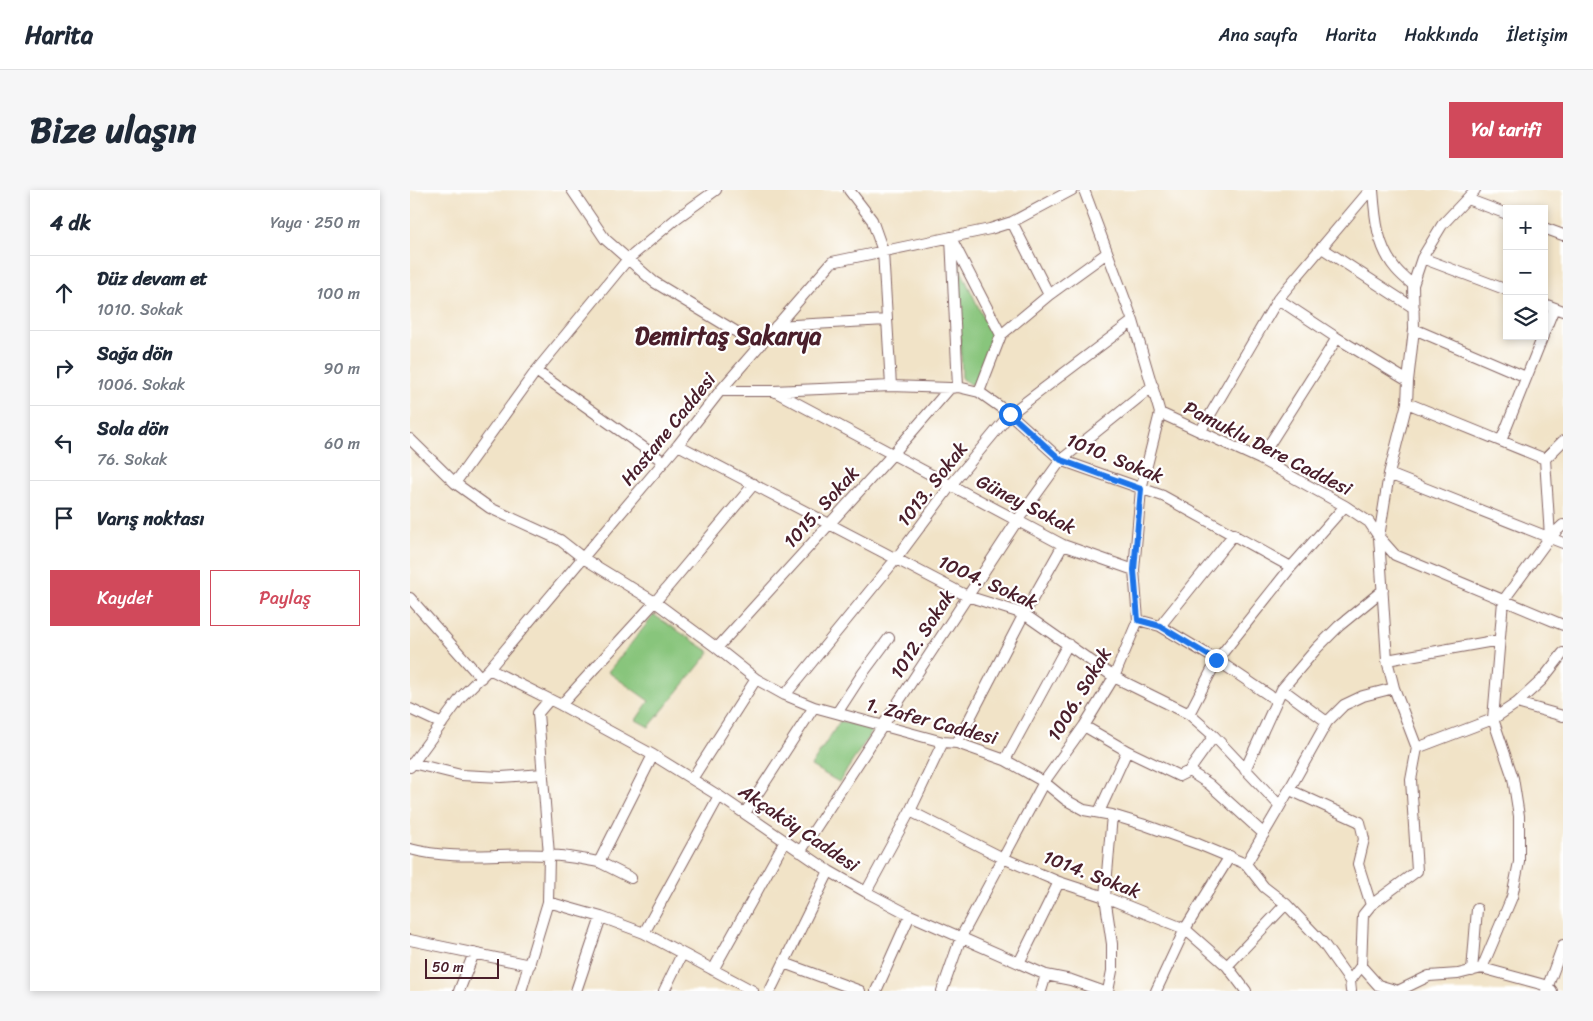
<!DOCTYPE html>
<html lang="tr">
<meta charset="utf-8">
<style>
:root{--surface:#fff;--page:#f6f6f7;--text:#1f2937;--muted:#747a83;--line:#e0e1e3;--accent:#d1495b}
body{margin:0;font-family:Sriracha,sans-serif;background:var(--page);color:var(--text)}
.controls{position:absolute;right:15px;top:15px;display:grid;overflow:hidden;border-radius:0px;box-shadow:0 2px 8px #0003}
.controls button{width:45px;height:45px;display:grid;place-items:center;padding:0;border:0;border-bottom:1px solid var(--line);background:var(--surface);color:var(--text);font:25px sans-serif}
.scale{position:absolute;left:15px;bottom:12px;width:74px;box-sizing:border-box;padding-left:5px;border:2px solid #4a1f2b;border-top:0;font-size:14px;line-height:18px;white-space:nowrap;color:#4a1f2b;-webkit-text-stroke:4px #fff;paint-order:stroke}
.stop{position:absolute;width:15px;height:15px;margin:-11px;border:4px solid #1a73e8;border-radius:50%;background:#fff}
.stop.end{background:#1a73e8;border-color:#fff;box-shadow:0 1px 5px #0008}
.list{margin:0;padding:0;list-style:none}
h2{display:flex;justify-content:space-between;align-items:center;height:65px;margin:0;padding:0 20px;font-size:21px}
h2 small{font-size:16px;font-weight:400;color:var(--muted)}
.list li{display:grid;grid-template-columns:32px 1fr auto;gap:15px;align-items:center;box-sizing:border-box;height:75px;padding:0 20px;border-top:1px solid var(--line)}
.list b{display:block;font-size:19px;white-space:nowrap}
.list p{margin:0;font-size:16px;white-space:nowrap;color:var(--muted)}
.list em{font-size:16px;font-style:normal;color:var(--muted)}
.actions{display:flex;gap:10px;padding:15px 20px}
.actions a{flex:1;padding:11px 0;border:1px solid var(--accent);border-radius:0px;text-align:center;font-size:18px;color:var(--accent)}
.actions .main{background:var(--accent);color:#fff}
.icon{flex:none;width:28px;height:28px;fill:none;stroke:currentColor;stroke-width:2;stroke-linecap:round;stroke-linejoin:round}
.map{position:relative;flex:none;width:1153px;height:801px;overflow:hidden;border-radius:0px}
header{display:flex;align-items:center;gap:30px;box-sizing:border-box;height:70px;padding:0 25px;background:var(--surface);border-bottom:1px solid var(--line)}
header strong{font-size:24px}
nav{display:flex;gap:28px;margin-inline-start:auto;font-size:18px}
.intro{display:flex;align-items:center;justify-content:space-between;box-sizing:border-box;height:120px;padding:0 30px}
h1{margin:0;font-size:35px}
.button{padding:12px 22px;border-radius:0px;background:var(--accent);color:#fff;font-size:18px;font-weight:700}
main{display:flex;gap:30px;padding:0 30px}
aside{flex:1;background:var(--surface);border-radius:0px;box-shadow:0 2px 8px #0003}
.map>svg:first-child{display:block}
.green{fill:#88c57b;stroke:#697253}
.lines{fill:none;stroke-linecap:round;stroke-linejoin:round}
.street-casing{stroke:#846462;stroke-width:12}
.street{stroke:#fff;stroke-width:10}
.route{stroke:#1a73e8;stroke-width:6}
.labels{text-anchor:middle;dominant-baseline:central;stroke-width:4.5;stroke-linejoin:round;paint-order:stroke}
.street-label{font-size:19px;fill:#4a1f2b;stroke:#fff}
.district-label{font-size:24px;font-weight:bold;fill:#4a1f2b;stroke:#fff}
</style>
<header>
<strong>Harita</strong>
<nav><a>Ana sayfa</a><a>Harita</a><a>Hakkında</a><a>İletişim</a></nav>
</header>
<div class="intro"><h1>Bize ulaşın</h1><a class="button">Yol tarifi</a></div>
<main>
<aside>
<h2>4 dk<small>Yaya · 250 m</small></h2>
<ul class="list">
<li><svg class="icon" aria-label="ahead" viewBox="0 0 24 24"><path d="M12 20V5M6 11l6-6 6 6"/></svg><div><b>Düz devam et</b><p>1010. Sokak</p></div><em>100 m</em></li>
<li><svg class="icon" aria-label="right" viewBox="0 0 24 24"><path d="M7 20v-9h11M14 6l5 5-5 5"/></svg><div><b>Sağa dön</b><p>1006. Sokak</p></div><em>90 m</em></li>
<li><svg class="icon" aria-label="left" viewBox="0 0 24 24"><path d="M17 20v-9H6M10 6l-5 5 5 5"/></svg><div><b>Sola dön</b><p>76. Sokak</p></div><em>60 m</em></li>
<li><svg class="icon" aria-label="arrive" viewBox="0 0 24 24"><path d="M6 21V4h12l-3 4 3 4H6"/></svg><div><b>Varış noktası</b></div></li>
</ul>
<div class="actions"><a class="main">Kaydet</a><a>Paylaş</a></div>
</aside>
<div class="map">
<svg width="1153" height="801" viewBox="0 0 1153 801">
<rect width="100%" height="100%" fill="#fff"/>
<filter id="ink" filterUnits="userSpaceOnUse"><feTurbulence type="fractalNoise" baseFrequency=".02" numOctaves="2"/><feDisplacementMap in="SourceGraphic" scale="10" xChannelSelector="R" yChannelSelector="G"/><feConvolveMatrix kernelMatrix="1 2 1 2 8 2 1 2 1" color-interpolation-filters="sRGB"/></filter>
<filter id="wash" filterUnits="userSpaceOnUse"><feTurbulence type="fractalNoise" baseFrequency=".0096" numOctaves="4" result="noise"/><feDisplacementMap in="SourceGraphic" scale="20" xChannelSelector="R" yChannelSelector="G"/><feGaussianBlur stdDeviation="1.12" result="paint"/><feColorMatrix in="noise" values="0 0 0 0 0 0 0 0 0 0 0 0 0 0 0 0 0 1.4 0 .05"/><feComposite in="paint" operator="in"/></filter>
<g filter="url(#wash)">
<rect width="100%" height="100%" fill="#f1e3c7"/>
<path class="green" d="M547,72L583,148L564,196L552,189Z
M244,425L300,462L239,537L226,530L239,511L198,482Z
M430,531L463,540L429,592L401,576Z"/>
</g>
<g filter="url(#ink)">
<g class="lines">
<defs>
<path id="street" d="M162,0L195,49L244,92L350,156
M439,0L462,30L473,61L481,196
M674,0L723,131L750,223L850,269L935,316L959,332L969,347L985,365L1153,435
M1057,9L1097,24
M602,32L639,105
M1134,38L1153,45
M541,47L548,197
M542,50L591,145
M912,58L1004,118
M1012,68L1097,100
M1003,95L1012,68L1032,35L1065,0
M868,109L927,148L998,191
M1134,114L1153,121
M366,136L477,130
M1004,139L1116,187
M1134,143L1144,118
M126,181L254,272
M310,201H363L481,196L540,198L548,197L569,202L600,224L651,270L753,306L881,377
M364,201L653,355L724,380
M569,202L591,145L639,105L697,63
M997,213L1135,269
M790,242L868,109L960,0
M0,249L45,293L80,318L150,350L173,368L245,412L307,458L346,489L375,505L404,517L533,552L547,553L595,570L634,592L656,610L674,620L702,625L735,635L788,654L836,674L854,697L876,714L913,753L940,791L941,801
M1091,251L1133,146
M268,255L557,406L614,424L704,487L779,524L804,546L870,616
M850,269L927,148
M979,284L1153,353
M45,293L126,181L218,69L267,28L306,0
M1140,347L1135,269L1153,251
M0,408L71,488
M728,430L750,436L807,470L866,510
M750,436L824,344
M307,458L482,265L540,198
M977,470L1089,450
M79,479L151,515L243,565L309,606L419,681L456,702L500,725L636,785L661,790L692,801
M872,499L917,532
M375,505L486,369L541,295L600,224L723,131
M1107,513L1153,526
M151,515L245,412L344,294
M0,519L32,534
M427,523L453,483L479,448
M779,524L807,470L881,377L935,316
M674,536L717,561L769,586L779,581L799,594L854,644
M547,553L614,424L653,355
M1007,558L1083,529L1107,513L1132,490L1153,463
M595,570L658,454
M2,573L51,585L91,587L133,584
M0,577L52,506L79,479L268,255L310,201L422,72L580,39L602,32L662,0
M835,580L872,499L907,458L929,436L973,400
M779,581L804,546
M282,589L346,489
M880,600L950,632L954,649L948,674L961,715
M500,621L593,668L649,692L695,707L775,739L817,776L836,801
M689,622L717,561
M335,623L404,517
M0,659C44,671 94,662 139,665C156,666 172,669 189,672L243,565
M390,662L607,331L651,270L743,196
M189,672L221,688
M836,674L870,616L917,532L934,515L953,506L984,498
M456,702L500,621L533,552
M138,712L191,727L234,743L343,801
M234,743L309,606
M0,750L120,775
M374,773L450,801
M609,773L649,692
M817,776L876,714
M951,776L968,795L988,801L1019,786L1048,784L1072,778L1138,796L1142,801
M1072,778L1102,707L1109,672V626L1103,588L1083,529L1093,411L1140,347L1153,335
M303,780L375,651
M1062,781L1067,719
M940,791L951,776L953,725L961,715L1007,681L1001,590L1007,558L984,498L977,470L969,347L979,284L997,213L998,191L1004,139L1003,95C997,90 991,85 986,79C967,57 965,27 963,0
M49,801L64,763
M111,801L138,712L139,665L128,523L139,510
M166,801L191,727
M254,801L272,764
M360,801L419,681
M466,801L500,725
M532,801L551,747L634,592L674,536L704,487L728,430L724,380L731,299L750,223
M631,801L636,785
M698,801L702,781V754L695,707L702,625
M746,801L775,739L820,666
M1136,801L1153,755"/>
</defs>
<use href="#street" class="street-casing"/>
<use href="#street" class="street"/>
</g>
</g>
<g class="lines" filter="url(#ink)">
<path class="route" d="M600,224L651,270L731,299L724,380L728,430L750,436L806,470"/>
</g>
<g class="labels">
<g class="street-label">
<text transform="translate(258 239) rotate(-51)">Hastane Caddesi</text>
<text transform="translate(858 258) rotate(27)">Pamuklu Dere Caddesi</text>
<text transform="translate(705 268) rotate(22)">1010. Sokak</text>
<text transform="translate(522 294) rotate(-52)">1013. Sokak</text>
<text transform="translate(616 314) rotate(27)">Güney Sokak</text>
<text transform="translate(411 317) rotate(-48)">1015. Sokak</text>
<text transform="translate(578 392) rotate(24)">1004. Sokak</text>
<text transform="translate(512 444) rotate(-57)">1012. Sokak</text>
<text transform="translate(669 504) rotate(-59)">1006. Sokak</text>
<text transform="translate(522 531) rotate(15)">1. Zafer Caddesi</text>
<text transform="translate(389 638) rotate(34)">Akçaköy Caddesi</text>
<text transform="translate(682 684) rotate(21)">1014. Sokak</text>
</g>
<g class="district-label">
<text x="318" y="146">Demirtaş Sakarya</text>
</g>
</g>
</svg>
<div class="controls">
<button>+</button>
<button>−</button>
<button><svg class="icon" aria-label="layers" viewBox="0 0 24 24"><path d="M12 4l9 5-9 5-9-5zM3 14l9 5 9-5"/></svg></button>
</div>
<div class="scale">50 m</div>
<div class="stop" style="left:600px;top:224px"></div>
<div class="stop end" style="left:806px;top:470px"></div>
</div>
</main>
